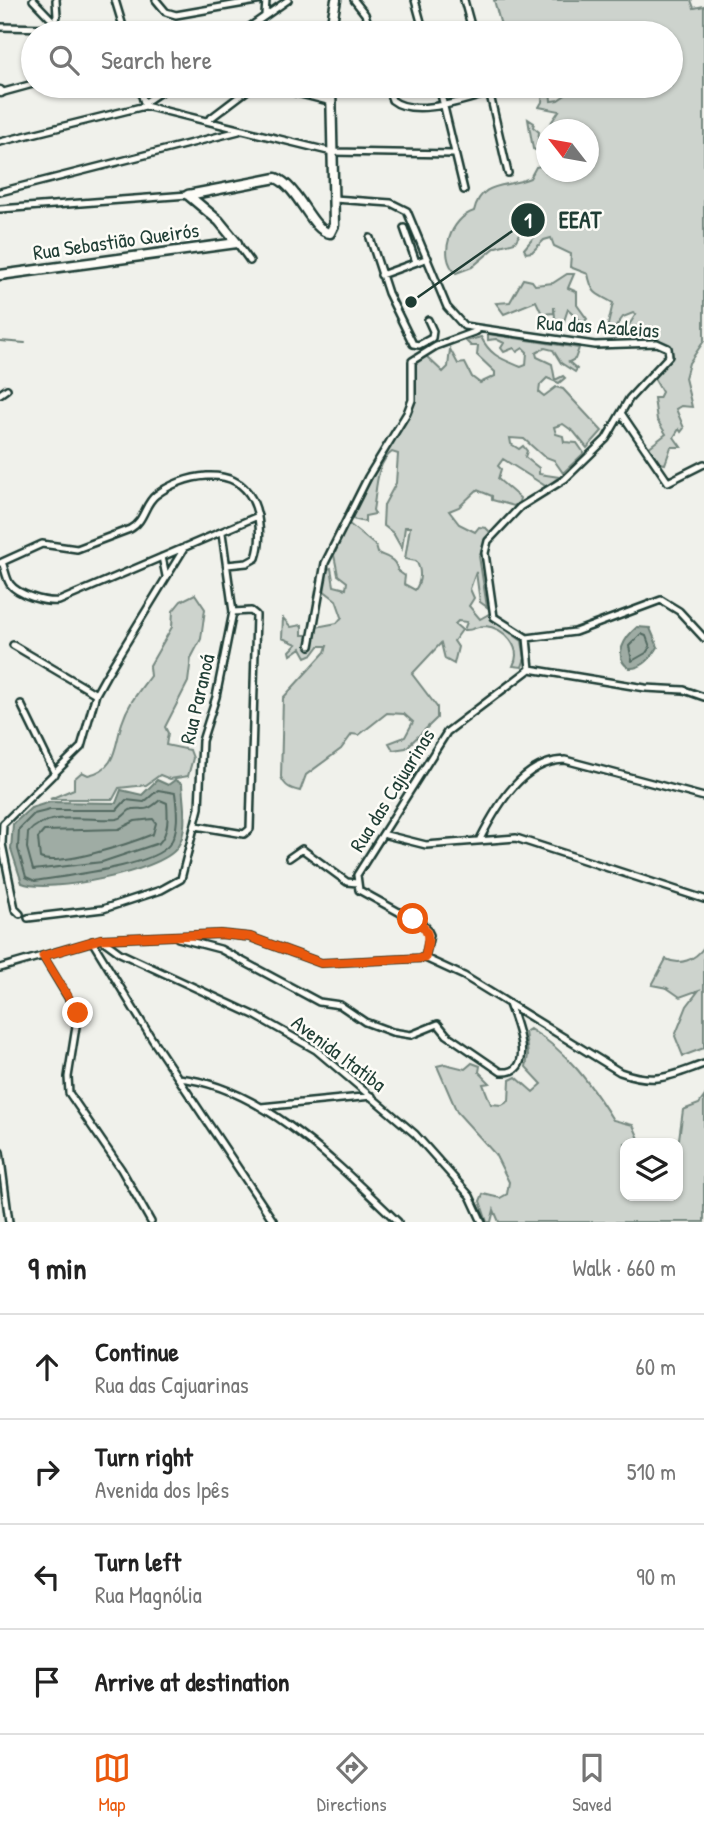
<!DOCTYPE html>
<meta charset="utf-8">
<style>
:root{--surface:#fff;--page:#f2f2f2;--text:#222;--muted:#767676;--line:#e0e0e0;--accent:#ea580c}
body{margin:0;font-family:"Patrick Hand",sans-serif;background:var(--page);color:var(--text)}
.controls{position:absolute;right:21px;bottom:21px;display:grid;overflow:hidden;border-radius:14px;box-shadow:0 2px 5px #0004}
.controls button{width:63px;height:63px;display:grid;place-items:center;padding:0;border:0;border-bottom:2px solid var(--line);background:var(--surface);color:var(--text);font:35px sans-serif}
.compass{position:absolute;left:536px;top:119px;width:63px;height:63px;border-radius:50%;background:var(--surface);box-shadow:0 2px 5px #0004;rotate:301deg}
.stop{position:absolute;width:21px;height:21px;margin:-16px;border:5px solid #ea580c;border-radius:50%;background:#fff}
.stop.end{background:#ea580c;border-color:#fff;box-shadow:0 2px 7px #0008}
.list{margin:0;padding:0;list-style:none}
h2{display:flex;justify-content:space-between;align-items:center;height:91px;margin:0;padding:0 28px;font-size:30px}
h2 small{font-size:23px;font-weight:400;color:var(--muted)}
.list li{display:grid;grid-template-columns:46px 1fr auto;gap:21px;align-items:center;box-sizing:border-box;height:105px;padding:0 28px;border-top:2px solid var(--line)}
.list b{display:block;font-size:26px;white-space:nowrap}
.list p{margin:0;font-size:23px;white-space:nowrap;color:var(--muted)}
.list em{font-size:23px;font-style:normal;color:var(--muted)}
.icon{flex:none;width:38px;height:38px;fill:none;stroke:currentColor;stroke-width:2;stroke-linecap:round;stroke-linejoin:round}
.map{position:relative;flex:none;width:704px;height:1222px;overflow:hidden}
.search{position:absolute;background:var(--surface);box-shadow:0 2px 5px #0004;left:21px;right:21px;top:21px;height:77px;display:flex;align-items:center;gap:18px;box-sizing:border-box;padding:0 24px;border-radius:38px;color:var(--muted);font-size:26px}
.sheet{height:511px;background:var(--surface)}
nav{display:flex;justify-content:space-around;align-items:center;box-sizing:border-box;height:98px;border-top:2px solid var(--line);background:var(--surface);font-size:19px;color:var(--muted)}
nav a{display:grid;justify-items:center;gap:4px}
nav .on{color:var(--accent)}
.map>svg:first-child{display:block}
.green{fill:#cdd3cd;stroke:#768880;stroke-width:2}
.water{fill:#9faca4;stroke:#6c8077;stroke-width:2}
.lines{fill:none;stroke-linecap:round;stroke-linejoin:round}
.shore{stroke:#526961;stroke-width:2}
.stream{stroke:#6c8077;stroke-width:2}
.street-casing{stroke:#1f3d34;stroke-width:10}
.secondary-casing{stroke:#1f3d34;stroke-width:13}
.street{stroke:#fdfcf7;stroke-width:5}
.secondary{stroke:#fdfcf7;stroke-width:8}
.route{stroke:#ea580c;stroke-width:9}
.labels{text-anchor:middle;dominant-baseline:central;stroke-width:5;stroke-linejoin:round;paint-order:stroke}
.street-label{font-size:21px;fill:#1f3d34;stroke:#fdfcf7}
.leader{fill:none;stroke:#1f3d34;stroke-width:2.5}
.callout-dot{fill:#1f3d34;stroke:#fdfcf7;stroke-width:2.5}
.mark-label{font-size:21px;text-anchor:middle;font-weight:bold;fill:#fff}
.callout-label{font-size:23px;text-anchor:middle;font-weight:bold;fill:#1f3d34;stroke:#fdfcf7;stroke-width:5;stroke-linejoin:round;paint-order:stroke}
</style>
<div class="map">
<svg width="704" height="1222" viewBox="0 0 704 1222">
<rect width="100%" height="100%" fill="#f0f1eb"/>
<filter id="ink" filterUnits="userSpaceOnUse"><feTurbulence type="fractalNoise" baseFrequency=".0143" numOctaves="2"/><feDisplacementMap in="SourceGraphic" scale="14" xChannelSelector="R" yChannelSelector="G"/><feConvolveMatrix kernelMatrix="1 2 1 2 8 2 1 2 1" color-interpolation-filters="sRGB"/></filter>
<g filter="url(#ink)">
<path class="green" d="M494,0H691L694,8L704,6V341L689,363L685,378L692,407L681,406L676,409L684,428L681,432L679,429L674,437L681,447H671L665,464L656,462L648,448L666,434L657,420L654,398H659L662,392L654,378L672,356V350L657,338L622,336L636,314L633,313L623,317L609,336L607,329L613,303C597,293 593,297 588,274L570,267L571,254L554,246L551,238L544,240L532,252L526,253L524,249L540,230L542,215H527L528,221L515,242L496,247L472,267L456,273C437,256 451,218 474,211C481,180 506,188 530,178L536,167L541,166L545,154L533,149L528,119L534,123L533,127L539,132L538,142L546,150V172H588V130H546L559,111L539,107L542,102L543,88L550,89L551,101L558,100L578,86H671V33H503Z
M567,274H574L568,288L577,292V305L587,319L583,323L568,309L562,327L556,328L554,307V313L542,314L536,301L504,314L496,303L510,302L523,279L532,281L535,285L553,283Z
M488,334L579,348L575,359L569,362L577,369L575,372L561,363L553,350L545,348L536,353L537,357L552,364L555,380L563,376L565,378L559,383L547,378L540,385L539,392L544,396L556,387L563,389L602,431L587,448L574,432L563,424L554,427L556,434L563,436L564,442L577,443L584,453L563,473L554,460L543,456L524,439L510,438L511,444L519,449L523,446L527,451L525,457L539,468V474L559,477L547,487L503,459L498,466L501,469L498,479L520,498L519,502L514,506L492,500V496L477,490L459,507L449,511L459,524L475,532L479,527L486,528L490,532L479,556L487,607L480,602L476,572L470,589L474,598L469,606L480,619L489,614L491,619L522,641L525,658L522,667L513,666C523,648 504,627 485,626C476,626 473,631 464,630L467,622L458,621L455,624L462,630L454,641L458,647L454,664L445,659L441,643L412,674L437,707V718L406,748L393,750L389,743L405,737L413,722L404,714L387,713L359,735L352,734L341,749L306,775L300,791C291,789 285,787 281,777L283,698L325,652L327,646H319L313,654L306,657L301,648L291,655L290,651L297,644L282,638L283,618L291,627L302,625V635H309L308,644L311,649L314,647L316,627L337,623L342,617L336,600L323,590L327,569L331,568L334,586L346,589L347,582L338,575L334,555L348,523L376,546L378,553C388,558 395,558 398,571L405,576L404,584L415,590C421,582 422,570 416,561L405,559L410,527H405L402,549L393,533L383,525L384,505L396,483L398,454L392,452C375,464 377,491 373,510L375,514L365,516V522L352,519L354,511L412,406L414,364L425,355L443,372L448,367L450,349L458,364L465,363L472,377L480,383L495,376V372L477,355L478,346H471L466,341L481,337C491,357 503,359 521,367L526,365L527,352L523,348L517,352L514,348L504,352L501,348L504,343L496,339L488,340Z
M195,594L205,609L201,639L191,658L188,682L165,727L168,733L166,745L190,750L193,758L188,776L170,779L160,775L146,785L119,788L113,799H50L74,789V779L82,772L88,775C117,769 114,747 122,723C128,704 139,691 150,676L149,667L172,627L173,611L181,601Z
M704,947V1048L683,1056L675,1036L687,1006L699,990L680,997L667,988L652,985L666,959C680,966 695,960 704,947Z
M530,1029C568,1052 590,1083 613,1120L633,1125L641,1143H625V1196H678V1143H670L679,1139L683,1110L699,1104L704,1097V1222H499L494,1210L491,1222H487L480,1201L483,1194L500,1198L507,1194L509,1182L495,1154L457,1112L437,1066L445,1064L465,1069L472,1063L480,1066L479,1072L490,1083L483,1084L491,1104L502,1105L509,1101L510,1080L516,1077L533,1092L542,1084L526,1067L528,1055L525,1032Z"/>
<path class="water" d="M637,627L650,628L658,647C652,657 642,669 629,668C612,657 625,637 637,627Z
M157,780L168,785L175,780L182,784C183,804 189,830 177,848C160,872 48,894 22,883L11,849L13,824L31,808L50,802L116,803L121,790L142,795Z"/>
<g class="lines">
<path class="shore" d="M641,634L646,636L650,647L646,653L632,661L629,646Z
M158,790L175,793C177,809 180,831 169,845C152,867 63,876 35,881L26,877L18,849L19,829L34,814L50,810H117L126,800L144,802Z
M160,800L167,803C168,816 169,833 159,843L102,862L33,870L27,848L28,833C46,810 90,821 117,819C124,818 125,813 130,810C142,805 142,816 160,800Z
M153,819L156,823L153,834C131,843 60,867 40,858L38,838L44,831L119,829L135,821Z"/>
<path class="stream" d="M0,341L25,343"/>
<defs>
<path id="street" d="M33,0L55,23
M115,0L125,33
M156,0L166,12L176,15L262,0
M354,0L365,14L371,33
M415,0L424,33
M464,0L473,33
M265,15L266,0
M0,27L52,28L57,16L56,0
M241,33L288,0
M139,86L145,106
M269,86L332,102
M387,86L392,100C416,120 482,95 510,86
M439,86L464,190
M488,86L508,173
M0,93L33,84
M144,103L169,86
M207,121L253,86
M0,142L145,106L332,152L454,154
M0,192L239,131
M334,199L391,203L407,211L447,307L464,326L595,345L657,343L668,348L669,356L629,399L606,439L565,479L520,507L488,541L485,553L494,617L527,638L575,632L661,600L679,611L704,638
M0,209L188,195
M404,228L416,262
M370,238L388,293L413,344L419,345L432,338L433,331L428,320
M237,243L250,261
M381,275L428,258
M0,394L7,389
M621,413L668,482L704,464
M162,557L166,576
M2,562C5,569 6,578 10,584C18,595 46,603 59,601L258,516
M0,563L42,544L77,549L130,529C145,521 144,504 156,495C182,475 234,463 252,499C260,514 262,541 256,558L247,563L227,565
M13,645L96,694
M310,646L325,563L368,477L407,413L412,400V361L436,346L477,331
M530,669L645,688L684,690L704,697
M21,704L55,774
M196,826L244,834L250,829L256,615L251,611L233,612
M386,835L426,845L516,838L704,899
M480,839C497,806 522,761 565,760L704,797
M289,858L302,849L347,882L357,883
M20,914L15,909L2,844L3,824L81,747L96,694L106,676L185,547
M28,918L103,909L161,890L181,879L199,808L202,741L216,697L233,612L222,533
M178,938L220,949L319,1002L340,1005L365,1022L392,1032L411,1035L438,1024L447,1035L501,1072C538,1075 515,1021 509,1004
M101,939L120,953L256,1016L316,1050L415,1134L470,1196L482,1222
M92,941L152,1039L274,1222
M43,956L78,1014L68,1077L69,1093L121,1169L151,1222
M425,958L430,935L426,927L359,890L357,875L447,732L530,669L527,638
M0,968L101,939L220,934L250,937L321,963L425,958L464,976L620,1072C656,1085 670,1076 704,1064
M178,1078C262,1085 340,1167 398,1222
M261,1107L372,1096
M0,1152L9,1222"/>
<path id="secondary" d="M330,33L336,0
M0,91L1,92
M188,195L276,178C299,187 311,231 330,233L334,225L331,86
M0,275L237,243L219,221L188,195"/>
</defs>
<use href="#street" class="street-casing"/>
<use href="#secondary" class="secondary-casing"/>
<use href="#street" class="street"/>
<use href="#secondary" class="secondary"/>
</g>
</g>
<g class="lines" filter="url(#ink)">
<path class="route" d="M78,1013L43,956L100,939L220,934L250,937L321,963L425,958C429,938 432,930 413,919"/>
</g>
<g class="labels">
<g class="street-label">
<text transform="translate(116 241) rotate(-8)">Rua Sebastião Queirós</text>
<text transform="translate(598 326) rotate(4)">Rua das Azaleias</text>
<text transform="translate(197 699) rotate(-77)">Rua Paranoá</text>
<text transform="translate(392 790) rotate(-58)">Rua das Cajuarinas</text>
<text transform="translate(339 1053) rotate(37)">Avenida Itatiba</text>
</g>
</g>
<path class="leader" d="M411 302L528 220"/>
<g class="callout-dot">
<circle cx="411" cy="302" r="7"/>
<circle cx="528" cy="220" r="18"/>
</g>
<g class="mark-label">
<text x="528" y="228">1</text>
</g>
<g class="callout-label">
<text x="580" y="228">EEAT</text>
</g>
</svg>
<div class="controls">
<button><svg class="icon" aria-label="layers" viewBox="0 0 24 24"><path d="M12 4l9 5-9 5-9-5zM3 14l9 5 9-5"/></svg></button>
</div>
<svg class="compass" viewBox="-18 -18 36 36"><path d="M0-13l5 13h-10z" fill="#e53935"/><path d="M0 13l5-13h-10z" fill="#767676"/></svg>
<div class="stop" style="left:413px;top:919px"></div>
<div class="stop end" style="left:78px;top:1013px"></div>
<div class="search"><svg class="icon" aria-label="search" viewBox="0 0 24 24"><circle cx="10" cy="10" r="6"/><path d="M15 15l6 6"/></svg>Search here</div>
</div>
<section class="sheet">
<h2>9 min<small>Walk · 660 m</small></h2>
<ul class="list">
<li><svg class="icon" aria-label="ahead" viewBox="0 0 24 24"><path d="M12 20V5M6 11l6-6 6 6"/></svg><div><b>Continue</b><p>Rua das Cajuarinas</p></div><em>60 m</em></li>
<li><svg class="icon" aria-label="right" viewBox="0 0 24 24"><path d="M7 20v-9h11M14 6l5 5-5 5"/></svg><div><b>Turn right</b><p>Avenida dos Ipês</p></div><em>510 m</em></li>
<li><svg class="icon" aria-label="left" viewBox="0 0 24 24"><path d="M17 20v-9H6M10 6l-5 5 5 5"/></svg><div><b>Turn left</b><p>Rua Magnólia</p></div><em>90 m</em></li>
<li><svg class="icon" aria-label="arrive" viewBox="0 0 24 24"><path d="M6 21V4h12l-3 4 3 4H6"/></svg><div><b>Arrive at destination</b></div></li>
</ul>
</section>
<nav>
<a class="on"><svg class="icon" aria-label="map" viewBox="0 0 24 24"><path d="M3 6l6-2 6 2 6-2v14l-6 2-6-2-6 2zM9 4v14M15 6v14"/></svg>Map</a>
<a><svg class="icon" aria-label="directions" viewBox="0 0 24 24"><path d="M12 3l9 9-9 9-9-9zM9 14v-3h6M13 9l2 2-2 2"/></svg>Directions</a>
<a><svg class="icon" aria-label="saved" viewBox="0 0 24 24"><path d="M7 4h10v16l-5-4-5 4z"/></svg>Saved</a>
</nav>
